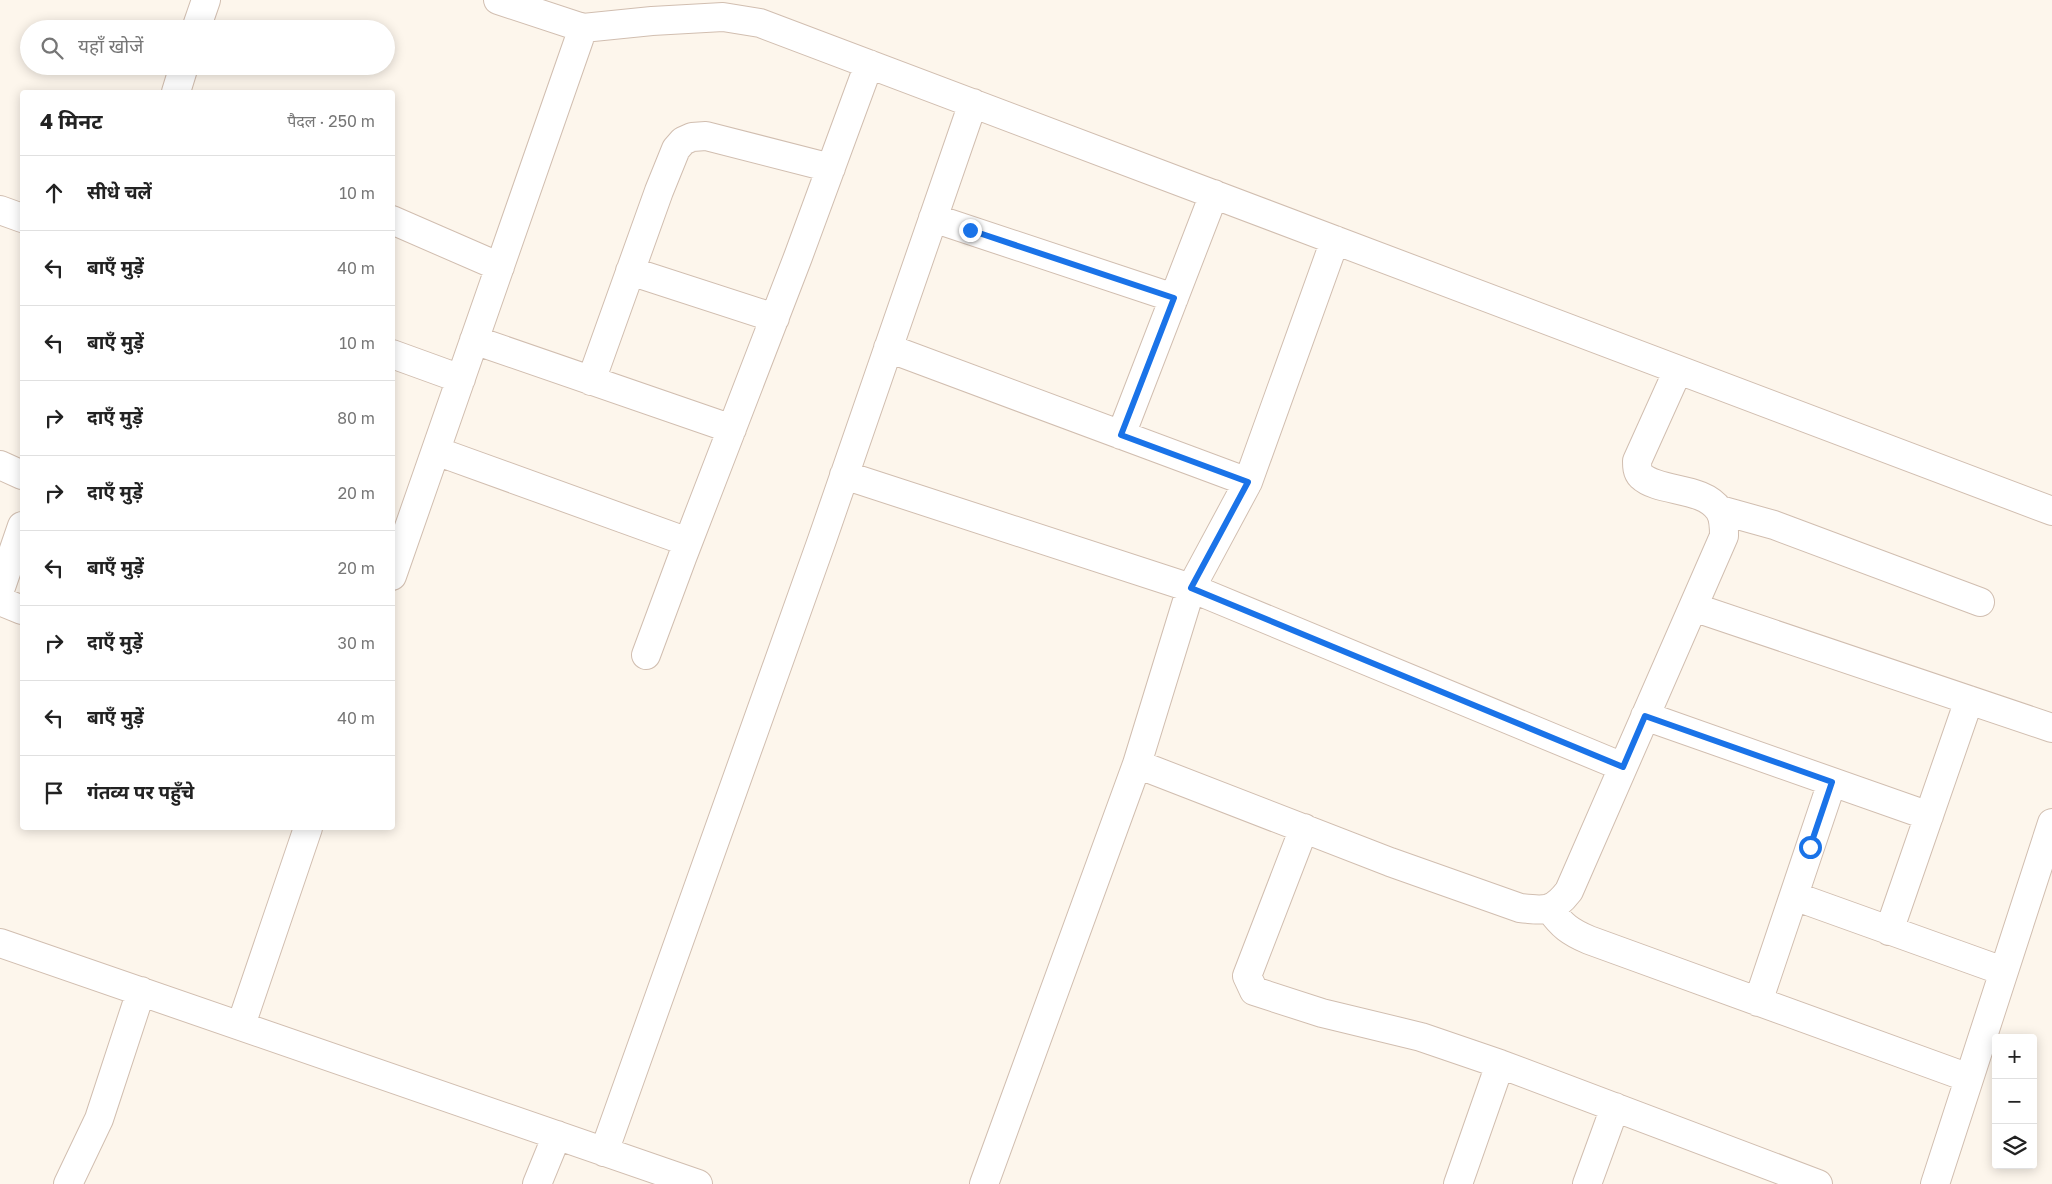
<!DOCTYPE html>
<html lang="hi">
<meta charset="utf-8">
<style>
:root{--surface:#fff;--page:#f2f2f2;--text:#222;--muted:#767676;--line:#e0e0e0}
body{margin:0;font-family:"Golos Text","Noto Sans Devanagari",sans-serif;background:var(--page);color:var(--text)}
.controls{position:absolute;right:15px;bottom:15px;display:grid;overflow:hidden;border-radius:5px;box-shadow:0 2px 12px #0003}
.controls button{width:45px;height:45px;display:grid;place-items:center;padding:0;border:0;border-bottom:1px solid var(--line);background:var(--surface);color:var(--text);font:25px sans-serif}
.stop{position:absolute;width:15px;height:15px;margin:-11px;border:4px solid #1a73e8;border-radius:50%;background:#fff}
.stop.end{background:#1a73e8;border-color:#fff;box-shadow:0 1px 5px #0008}
.list{margin:0;padding:0;list-style:none}
h2{display:flex;justify-content:space-between;align-items:center;height:65px;margin:0;padding:0 20px;font-size:21px}
h2 small{font-size:16px;font-weight:400;color:var(--muted)}
.list li{display:grid;grid-template-columns:32px 1fr auto;gap:15px;align-items:center;box-sizing:border-box;height:75px;padding:0 20px;border-top:1px solid var(--line)}
.list b{display:block;font-size:19px;white-space:nowrap}
.list em{font-size:16px;font-style:normal;color:var(--muted)}
.icon{flex:none;width:28px;height:28px;fill:none;stroke:currentColor;stroke-width:2;stroke-linecap:round;stroke-linejoin:round}
.map{position:relative;flex:none;width:2052px;height:1184px;overflow:hidden}
.search{position:absolute;background:var(--surface);box-shadow:0 2px 12px #0003;left:20px;top:20px;width:375px;height:55px;display:flex;align-items:center;gap:12px;box-sizing:border-box;padding:0 18px;border-radius:28px;color:var(--muted);font-size:19px}
.panel{position:absolute;background:var(--surface);box-shadow:0 2px 12px #0003;left:20px;top:90px;width:375px;height:740px;border-radius:5px}
.map>svg:first-child{display:block}
.lines{fill:none;stroke-linecap:round;stroke-linejoin:round}
.minor-casing{stroke:#d1beb0;stroke-width:30}
.minor{stroke:#fff;stroke-width:28}
.route{stroke:#1a73e8;stroke-width:6}
</style>
<div class="map">
<svg width="2052" height="1184" viewBox="0 0 2052 1184">
<rect width="100%" height="100%" fill="#fdf6ec"/>
<g class="lines">
<defs>
<path id="minor" d="M498,0L583,28L652,21L723,17L760,23L2052,511
M196,29L206,0
M176,92L184,66
M0,210L22,218
M933,218L1174,298
M392,220L500,267
M630,271L775,318
M474,340L732,429
M888,348L1248,482
M392,354L461,379
M591,381L659,191L676,149L683,141L692,137L706,136L831,168
M1121,435L1214,194
M436,451L688,542
M0,465L22,475
M844,475L1191,588L1623,767
M1720,510L1774,525L1980,602
M392,576L583,28
M0,590L22,526
M0,601L22,610
M1693,607L2052,728
M646,655L682,558L798,257L869,64
M1645,716L1929,816
M1137,764L1390,862L1520,908C1545,911 1553,912 1569,891L1724,536C1724,527 1724,517 1719,510C1703,486 1659,493 1641,476C1637,472 1637,466 1637,461L1678,370
M1304,828L1247,976L1254,991L1322,1013L1421,1037L1500,1064L1818,1184
M1794,896L2003,971
M1549,908C1562,926 1570,932 1589,940L1969,1078
M1889,931L1969,700
M0,943L698,1184
M1758,1002L1832,782
M241,1025L308,828
M604,1152L822,540L973,103
M68,1184L99,1119L141,991
M537,1184L557,1135
M984,1184L1137,764L1191,588L1248,482L1335,240
M1458,1184L1500,1064
M1587,1184L1615,1107
M1935,1184L2052,823"/>
</defs>
<use href="#minor" class="minor-casing"/>
<use href="#minor" class="minor"/>
</g>
<g class="lines">
<path class="route" d="M970,230L1174,298L1121,435L1248,482L1191,588L1623,767L1645,716L1832,782L1810,847"/>
</g>
</svg>
<div class="controls">
<button>+</button>
<button>−</button>
<button><svg class="icon" aria-label="layers" viewBox="0 0 24 24"><path d="M12 4l9 5-9 5-9-5zM3 14l9 5 9-5"/></svg></button>
</div>
<div class="stop" style="left:1810px;top:847px"></div>
<div class="stop end" style="left:970px;top:230px"></div>
<div class="search"><svg class="icon" aria-label="search" viewBox="0 0 24 24"><circle cx="10" cy="10" r="6"/><path d="M15 15l6 6"/></svg>यहाँ खोजें</div>
<section class="panel">
<h2>4 मिनट<small>पैदल · 250 m</small></h2>
<ul class="list">
<li><svg class="icon" aria-label="ahead" viewBox="0 0 24 24"><path d="M12 20V5M6 11l6-6 6 6"/></svg><div><b>सीधे चलें</b></div><em>10 m</em></li>
<li><svg class="icon" aria-label="left" viewBox="0 0 24 24"><path d="M17 20v-9H6M10 6l-5 5 5 5"/></svg><div><b>बाएँ मुड़ें</b></div><em>40 m</em></li>
<li><svg class="icon" aria-label="left" viewBox="0 0 24 24"><path d="M17 20v-9H6M10 6l-5 5 5 5"/></svg><div><b>बाएँ मुड़ें</b></div><em>10 m</em></li>
<li><svg class="icon" aria-label="right" viewBox="0 0 24 24"><path d="M7 20v-9h11M14 6l5 5-5 5"/></svg><div><b>दाएँ मुड़ें</b></div><em>80 m</em></li>
<li><svg class="icon" aria-label="right" viewBox="0 0 24 24"><path d="M7 20v-9h11M14 6l5 5-5 5"/></svg><div><b>दाएँ मुड़ें</b></div><em>20 m</em></li>
<li><svg class="icon" aria-label="left" viewBox="0 0 24 24"><path d="M17 20v-9H6M10 6l-5 5 5 5"/></svg><div><b>बाएँ मुड़ें</b></div><em>20 m</em></li>
<li><svg class="icon" aria-label="right" viewBox="0 0 24 24"><path d="M7 20v-9h11M14 6l5 5-5 5"/></svg><div><b>दाएँ मुड़ें</b></div><em>30 m</em></li>
<li><svg class="icon" aria-label="left" viewBox="0 0 24 24"><path d="M17 20v-9H6M10 6l-5 5 5 5"/></svg><div><b>बाएँ मुड़ें</b></div><em>40 m</em></li>
<li><svg class="icon" aria-label="arrive" viewBox="0 0 24 24"><path d="M6 21V4h12l-3 4 3 4H6"/></svg><div><b>गंतव्य पर पहुँचे</b></div></li>
</ul>
</section>
</div>
